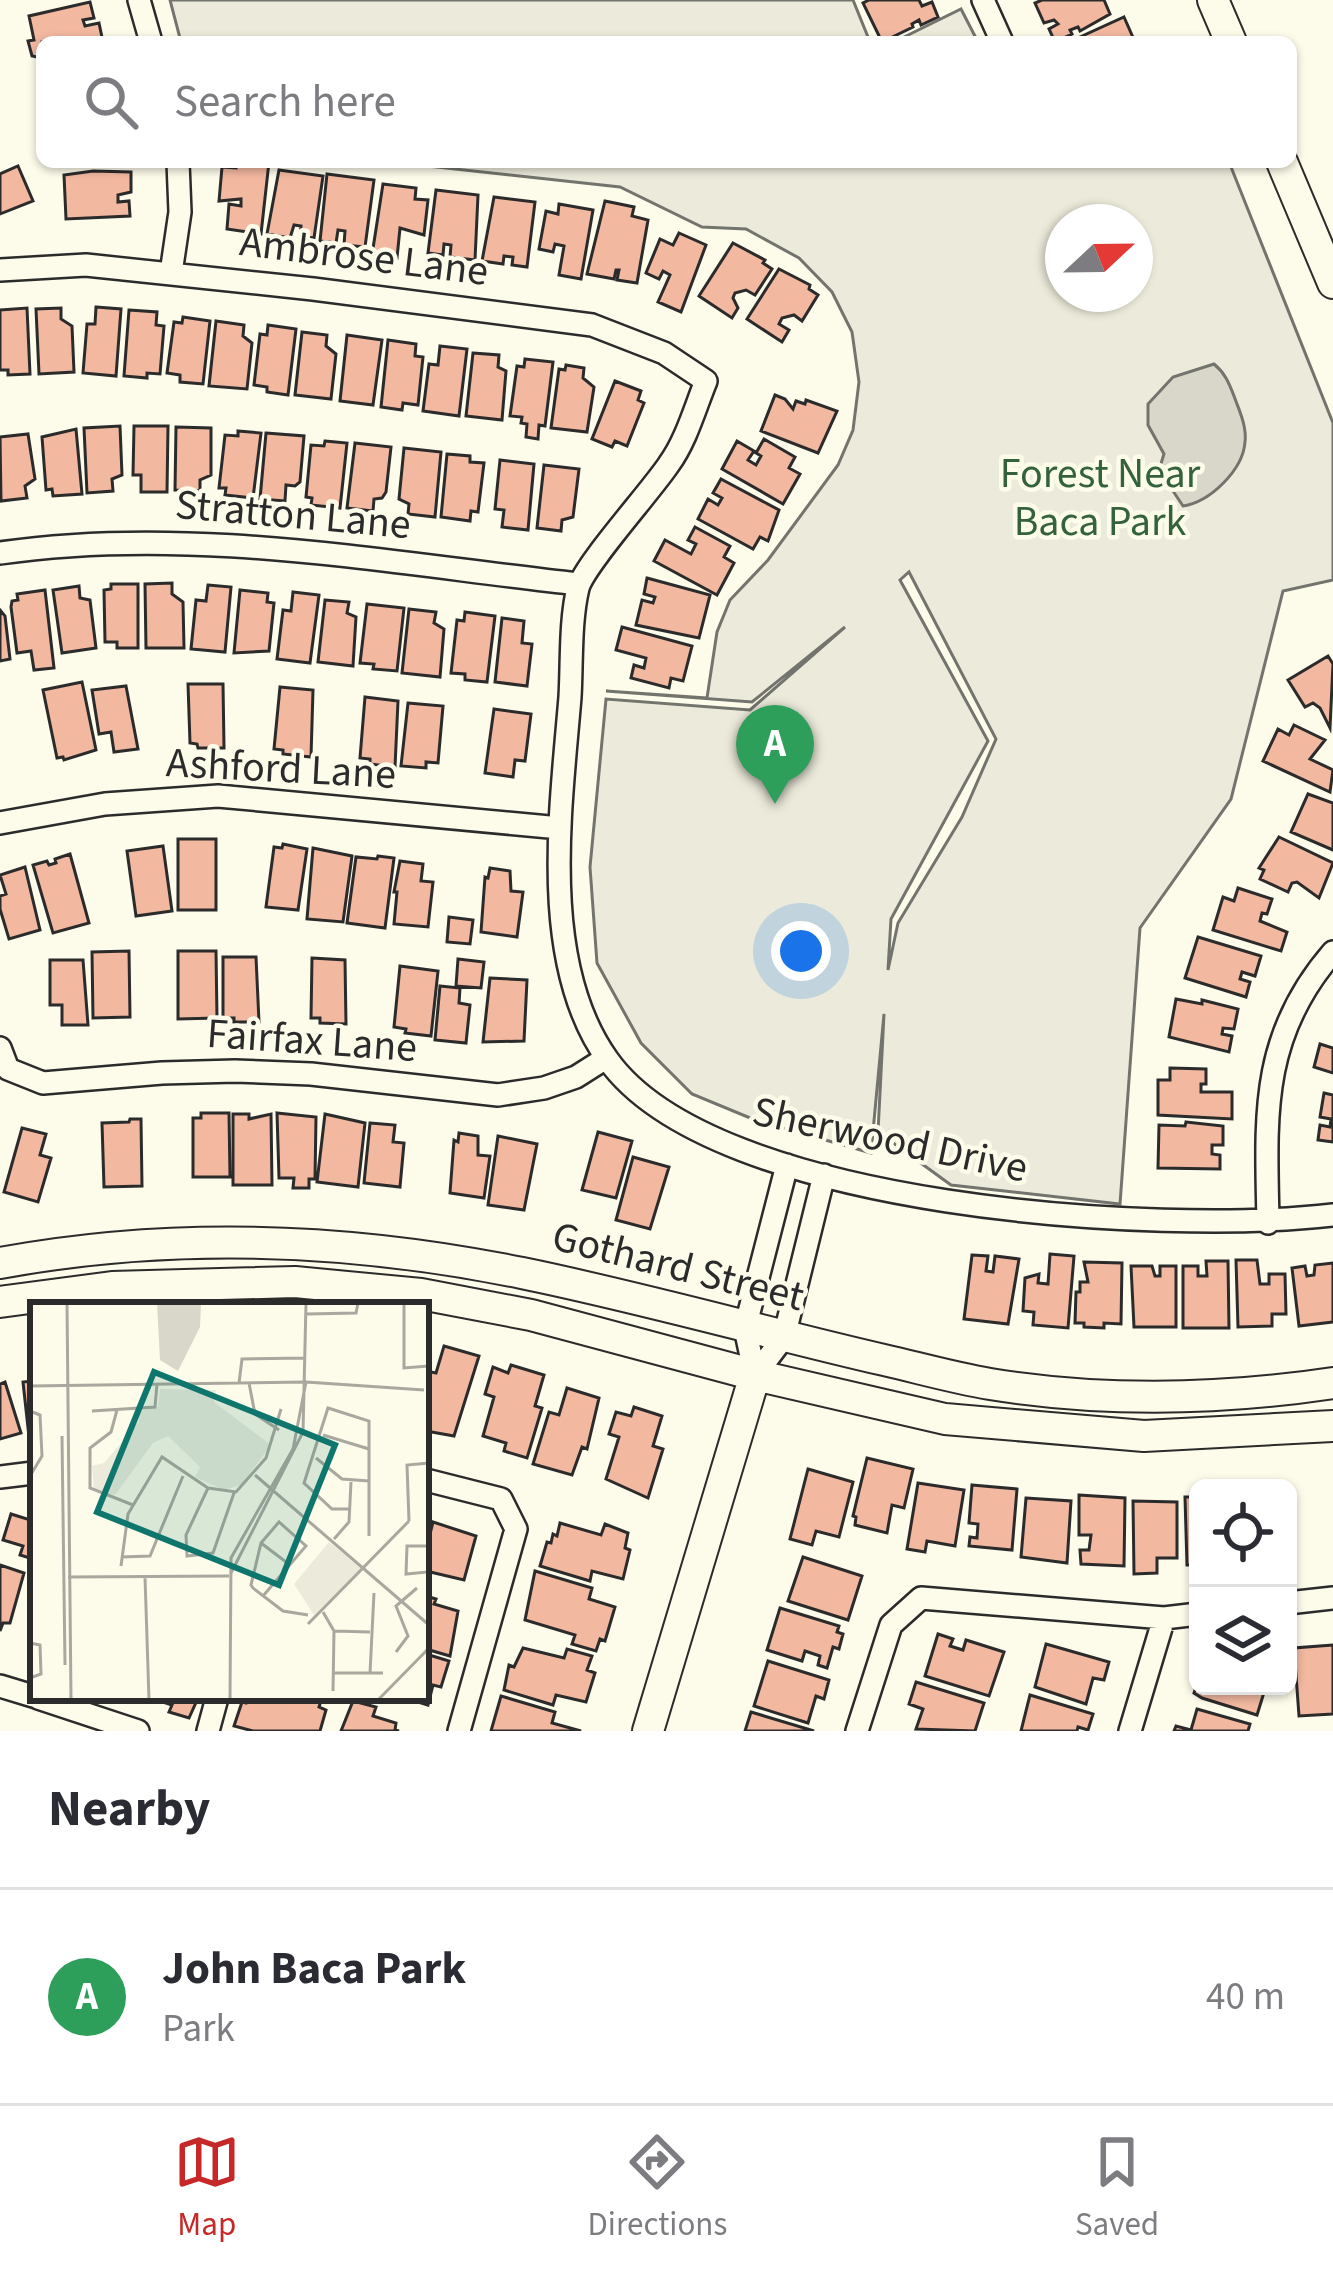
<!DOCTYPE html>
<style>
:root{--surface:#fff;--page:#f2f2f3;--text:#2b2b33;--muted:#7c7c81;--line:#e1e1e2;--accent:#c62828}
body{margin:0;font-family:"Source Sans 3",sans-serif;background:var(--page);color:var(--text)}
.controls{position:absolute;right:36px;bottom:36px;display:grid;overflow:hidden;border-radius:18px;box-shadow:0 3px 9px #0004}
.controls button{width:108px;height:108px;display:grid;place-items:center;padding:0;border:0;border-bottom:3px solid var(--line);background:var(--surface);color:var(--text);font:60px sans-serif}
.compass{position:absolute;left:1045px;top:204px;width:108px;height:108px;border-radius:50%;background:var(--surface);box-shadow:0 3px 9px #0004;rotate:68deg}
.you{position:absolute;left:801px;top:951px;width:42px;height:42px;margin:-30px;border:9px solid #fff;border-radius:50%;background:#1a73e8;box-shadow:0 0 0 18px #1a73e833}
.badge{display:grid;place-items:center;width:78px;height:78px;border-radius:50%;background:var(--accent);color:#fff;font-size:39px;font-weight:700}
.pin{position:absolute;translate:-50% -99px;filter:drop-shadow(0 3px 6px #0008)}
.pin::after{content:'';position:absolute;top:63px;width:42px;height:36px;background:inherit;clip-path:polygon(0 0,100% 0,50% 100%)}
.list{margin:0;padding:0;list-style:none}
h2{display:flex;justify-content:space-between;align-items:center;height:156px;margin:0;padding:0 48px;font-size:51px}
h2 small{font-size:39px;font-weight:400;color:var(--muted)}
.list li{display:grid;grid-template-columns:78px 1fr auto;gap:36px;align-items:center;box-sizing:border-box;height:216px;padding:0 48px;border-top:3px solid var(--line)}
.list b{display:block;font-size:45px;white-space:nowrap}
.list p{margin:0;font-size:39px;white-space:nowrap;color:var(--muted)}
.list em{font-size:39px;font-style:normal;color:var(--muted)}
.icon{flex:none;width:66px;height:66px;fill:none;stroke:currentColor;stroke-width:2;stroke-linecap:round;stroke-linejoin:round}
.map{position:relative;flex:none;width:1333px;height:1731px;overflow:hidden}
.search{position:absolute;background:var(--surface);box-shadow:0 3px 9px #0004;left:36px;right:36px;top:36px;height:132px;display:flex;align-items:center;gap:30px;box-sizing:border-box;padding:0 42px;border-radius:18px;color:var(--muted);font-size:45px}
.sheet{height:372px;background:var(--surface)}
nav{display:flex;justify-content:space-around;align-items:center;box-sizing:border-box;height:168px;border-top:3px solid var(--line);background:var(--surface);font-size:33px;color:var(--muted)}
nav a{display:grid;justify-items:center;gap:6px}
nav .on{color:var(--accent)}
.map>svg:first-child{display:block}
.green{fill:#ecebdb;stroke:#74746e;stroke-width:3;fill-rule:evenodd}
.water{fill:#d8d7c9;stroke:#74746e;stroke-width:3}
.building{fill:#f2b8a0;stroke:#2b2b2b;stroke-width:3}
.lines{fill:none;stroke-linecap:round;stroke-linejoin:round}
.street-casing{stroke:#2b2b2b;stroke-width:26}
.secondary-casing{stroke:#2b2b2b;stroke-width:34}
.street{stroke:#fdfbea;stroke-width:21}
.secondary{stroke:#fdfbea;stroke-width:30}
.labels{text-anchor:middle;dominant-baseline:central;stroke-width:9;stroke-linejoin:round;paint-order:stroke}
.street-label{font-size:42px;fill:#2b2b2b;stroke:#fdfbea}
.park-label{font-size:42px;fill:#34623c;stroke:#fdfbea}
.inset-road{fill:none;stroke:#a9a89e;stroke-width:3}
.view{fill:#0f766e;fill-opacity:0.15;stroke:#0f766e;stroke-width:6}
.inset-edge{fill:none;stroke:#2b2b2b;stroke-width:6}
</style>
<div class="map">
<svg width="1333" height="1731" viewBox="0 0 1333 1731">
<rect width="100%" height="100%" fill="#fdfbea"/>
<path class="green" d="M170,0H853L870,42H181Z
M961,9L978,42H894Z
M391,162H1229L1333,423V580L1283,591L1231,799L1140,928L1120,1204L951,1185L878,1132L884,1014L871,1153L755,1120L692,1094L641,1043L597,963L590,867L606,699L750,710L845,627L752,702L606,691L707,698L717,632L730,600L768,560L838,465L853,430L859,382L852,332L832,292L799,258L746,229L702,227L620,187ZM1063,222H1135V294H1063ZM909,572L996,739L962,817L898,923L888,970L891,919L988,741L900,580Z"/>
<path class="water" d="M1214,364C1225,373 1229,383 1234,396C1239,410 1247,426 1245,442C1243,470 1210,502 1183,506L1159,470L1164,454L1148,425V404L1173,377Z"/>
<path class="building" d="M869,0H919L922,6L932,2L938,17L921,25L919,20L912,24L913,27L882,42L863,3Z
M1042,0H1104L1110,14L1080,31L1078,27L1070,30L1072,34L1055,42L1049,29L1058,24L1054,20L1044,23L1035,3Z
M90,2L94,18L83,20L85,26L99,23L103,42H42V58L32,56L28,41L34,40L29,16Z
M1124,17L1135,42H1069Z
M236,162H269L261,234L227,229L229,204L241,206V199L219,201L222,167L236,168Z
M18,166L33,201L0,214V174Z
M279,170L323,176L314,238L300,236L301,226L294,225L290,238L267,234Z
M93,171L131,172V192L118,195V202L129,201L130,216L66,219L64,175Z
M327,174L374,180L365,247L344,245L345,231L338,230L336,243L320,241Z
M383,184L416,188L415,199L428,200L424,235L400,228L397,258L372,255Z
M436,190L478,195L475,260L450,257L451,245L444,244L443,255L428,253Z
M494,197L535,202L527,267L512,265L513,257L504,256L503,264L482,261Z
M605,201L634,207L632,216L648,220L637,283L617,280L619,270H616L614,279L587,274Z
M559,204L593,210L581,279L559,275L564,246L555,244L553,252L539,249L546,211L558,214Z
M679,233L706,245L681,312L658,302L670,275L663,271L659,279L646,273L660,239L673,245Z
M733,243L765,260L763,263L772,269L755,295L746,290L735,293L733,298L738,308L732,318L699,296Z
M779,269L810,285L809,289L818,295L802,321L794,315L782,318L779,324L789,330L782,342L747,319Z
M96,307L121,309L116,376L83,373L87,324H95Z
M27,308L30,374L8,375V370H0V310Z
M61,308V319L72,326L74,372L39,374L36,309Z
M129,310L157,312L156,325L164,326L160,374L147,373V378L124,376Z
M183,317L210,321L203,384L180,382V375L167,373L174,322L182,323Z
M216,321L244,325L243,336L252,343L247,389L209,386Z
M268,325L296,329L288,395L267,392V387L254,385L260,334L267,335Z
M302,332L327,335L326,346L336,354L331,399L295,395Z
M347,335L382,340L373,405L340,401Z
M388,340L416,344L415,356L423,357L418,405L403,403L402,410L381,407Z
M440,346L467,349L459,416L423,411L429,364L438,365Z
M473,353L499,355L498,367L506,371L502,420L466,416Z
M525,359L553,362L545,426L539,425L538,439L526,437L527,424L521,423L522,417L510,416L517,366L524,367Z
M566,365L584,368L583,378L594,387L587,432L551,428L559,369L565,370Z
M615,381L641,391L638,400L644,403L627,446L615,441L612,447L592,439Z
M775,395L785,399L793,409L796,401L805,404L806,400L837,411L818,453L761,431Z
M120,426L122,475L112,479L113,491L87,493L84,428Z
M134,426H168L167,492H141V475H133Z
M176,427L211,428V475L200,480V491L175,490Z
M76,429L82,494L53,496L52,489L46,490L42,437Z
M238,431L261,433L253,498L225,495L226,488H219L225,435L238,436Z
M266,433L304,436L300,482L295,486L286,485L285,501L260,499Z
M28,434L35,479L25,486L27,498L1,501L0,437Z
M764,439L795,457L789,468L800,474L783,504L722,469L737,441L754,451L748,460L756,465L761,456L756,453Z
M325,441L347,443L340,508L311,505L312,498L306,497L311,445L324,446Z
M355,443L391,447L386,492L382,498L374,499L373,511L347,508Z
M404,448L441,452L435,517L408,514L409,504L399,499Z
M447,454L470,456V462L484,463L478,512L471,511L470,521L441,517Z
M500,460L534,464L528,530L502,527L504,510L495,509Z
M544,465L579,469L573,517L562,520L561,531L537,528Z
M721,479L779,510L768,541L760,537L753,549L698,519L708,499L718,505L722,498L713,493Z
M695,527L730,546L724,557L734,563L717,595L654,561L665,540L691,554L696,544L688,540Z
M647,578L710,595L699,638L636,625L642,600L653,603L655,597L644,594Z
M172,583V594L183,602L184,648H146L145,584Z
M111,584H138V648H117V642H105L104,590L111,589Z
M208,585L231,587L225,652L191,649L196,600L206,601Z
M79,586L80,598L90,600L96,648L62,653L53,590Z
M45,590L54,668L34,670L31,651L17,653L11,607L12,601L18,600L17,594Z
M240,590L268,593L267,602L274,603L269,651L234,653Z
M293,592L319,595L310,663L277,659L283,610L291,611Z
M325,600L349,602L347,613L356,617L353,666L318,662Z
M367,604L404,608L397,671L373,669L374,664L360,663Z
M409,609L436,612L434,623L444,629L440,677L402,673Z
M0,610L5,616L10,659L0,661Z
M465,612L495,616L487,682L465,680V674L451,673L457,620L464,621Z
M502,618L524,621L522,643L532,644L527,686L495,682Z
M622,627L692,646L683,681L671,678L669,688L631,678L634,665L644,668L646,658L616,650Z
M1328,656L1333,664L1330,728L1320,708L1313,703L1305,707L1288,680Z
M82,682L96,750L64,760L63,757L57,758L43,690Z
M188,684H223L224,748H198L197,744L190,743Z
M126,686L138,749L114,752L111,732L99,734L92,690Z
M280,687L313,690L311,757L283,754V750L274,749Z
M365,697L398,701L395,767L370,764V759L360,758Z
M408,703L443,706L438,763L426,762V768L401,766Z
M494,709L531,714L525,761L515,760L513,777L485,773Z
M1294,725L1325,740L1310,759L1333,770L1330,792L1263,761L1278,729L1289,735Z
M1308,794L1333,803V850L1291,832Z
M1279,837L1333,863L1319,898L1297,882L1292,883L1288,892L1260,879L1264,870L1259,868Z
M178,839H216V910H178Z
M283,844L307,849L298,910L266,907L274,847L282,848Z
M163,846L172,911L136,916L127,851Z
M313,848L352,856L343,922L307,919Z
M70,854L89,923L53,933L33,865L47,861L49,865L56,863L55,859Z
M378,856L394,858L385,928L347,923L356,857L377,859Z
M400,861L423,864L421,881L433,882L428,927L394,924L397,892H394Z
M25,867L40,930L9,939L0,909V896L6,894L0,875Z
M490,868L510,871L511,891L523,892L517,937L481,932L485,877L488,878Z
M1238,888L1272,899L1267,914L1262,913L1260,921L1287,932L1281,951L1213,930L1223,897L1234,901Z
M449,917L473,920L470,944L447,942Z
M1198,937L1261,956L1255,976L1242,972L1240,979L1250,982L1246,997L1185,978Z
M129,951L130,1017L93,1018L92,952Z
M178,951H216L217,1018L178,1019Z
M223,957H256L259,1022H234V1018H223Z
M312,958L345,960L346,1024L320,1023V1018H311Z
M458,959L484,962L481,988L456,986Z
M50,960H83L88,1025H62V1005H50Z
M400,966L438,971L431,1036L405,1033L406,1029L394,1027Z
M490,978L527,980L524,1041L483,1042Z
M440,986L460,988L459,1003L470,1005L466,1043L435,1040Z
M1176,999L1202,1004V1000L1238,1009L1234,1029L1223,1028L1222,1034L1232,1036L1229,1052L1169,1037Z
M1320,1044L1333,1048V1073L1314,1067Z
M1170,1068L1206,1069V1084H1201V1092H1232V1119L1158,1115V1080H1170Z
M1324,1093L1333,1095V1142L1318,1140L1320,1125L1330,1127L1331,1119L1320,1117Z
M201,1113H229L230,1177H193V1118H201Z
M277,1113L316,1117L315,1179H309V1188H293L294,1178H279Z
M233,1114H249V1119L271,1114L272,1185H233Z
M325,1114L365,1123L358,1187L317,1182Z
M130,1119H141L142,1186L104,1187L102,1123L129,1122Z
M1186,1122L1223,1126V1145H1212V1154L1220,1155V1169L1158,1168L1159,1125L1185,1126Z
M370,1123L395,1125L393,1142L404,1143L400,1187L364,1183Z
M22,1128L46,1134L40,1155L51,1158L38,1202L4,1192Z
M598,1132L632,1141L616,1198L582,1190Z
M459,1133L478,1136V1155L490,1156L484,1198L450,1193L454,1140L458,1142Z
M498,1136L537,1144L524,1210L488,1205Z
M633,1157L669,1167L650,1229L616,1220Z
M1050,1254L1074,1256L1068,1328L1033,1325L1034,1312L1023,1311L1025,1278L1039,1274L1038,1283L1048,1284Z
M972,1255L988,1256L986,1271L993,1272L995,1256L1019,1259L1008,1324L964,1319Z
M1236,1260H1257L1260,1284H1269V1274H1285L1286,1314H1272V1326L1238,1327Z
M1206,1261H1228L1229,1328H1183V1266H1198V1276H1207Z
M1084,1262L1122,1263L1121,1324L1104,1323V1328L1084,1327V1323H1075L1076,1292H1080V1282H1088Z
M1333,1263V1322L1299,1326L1292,1268L1305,1266L1307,1276L1314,1275L1315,1265Z
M1131,1266H1152L1155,1276H1160V1266H1176V1327H1134Z
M444,1346L479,1356L454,1436L426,1431V1371L436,1373Z
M511,1365L544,1375L535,1406L542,1408L527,1458L504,1451L506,1443L483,1436L494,1397L485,1394L493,1367L508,1373Z
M33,1381V1436L29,1437L23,1382Z
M5,1382L21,1433L0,1439V1384Z
M567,1388L599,1398L587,1449L582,1447L572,1475L533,1464L549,1412L559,1415Z
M634,1407L662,1416L653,1446L663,1449L648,1498L606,1479L619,1437L609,1434L616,1412L631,1416Z
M867,1458L913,1469L904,1508L892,1505L887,1533L855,1525L856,1517L853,1516Z
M808,1469L853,1482L839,1537L816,1531L812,1545L790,1539Z
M918,1483L964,1490L955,1546L927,1541L925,1552L907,1549Z
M972,1485L1017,1489L1012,1550L969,1546L970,1537L977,1538L978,1524L969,1523Z
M1079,1495L1125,1498L1124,1566L1081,1564L1080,1550H1089L1091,1535H1079Z
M1185,1497H1198V1565H1187Z
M1026,1498L1071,1501L1067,1563L1021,1557Z
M1133,1501L1177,1502V1558H1157V1573L1134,1574Z
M33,1512V1559L20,1555L23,1546L3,1540L11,1514L30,1520Z
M433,1522L476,1536L464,1580L426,1571V1532L430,1534Z
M560,1523L601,1535L605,1524L628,1533L625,1548L630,1550L623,1579L592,1571L590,1581L540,1566L547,1542L551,1543L553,1534L557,1536Z
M803,1557L862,1576L848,1620L788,1601Z
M0,1565L24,1573L10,1623H3L0,1631Z
M535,1571L592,1588L589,1599L615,1607L605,1641L600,1639L596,1651L572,1644L575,1635L525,1620Z
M426,1596L436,1599L434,1604L458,1611L450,1656L426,1649Z
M780,1608L839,1626L837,1632L843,1634L839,1649L833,1647L827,1668L818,1665L820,1656L805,1651L802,1661L767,1650Z
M938,1634L953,1639L950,1646L963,1650L966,1640L1004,1652L989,1696L925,1676Z
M1046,1644L1109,1662L1104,1680L1093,1678L1086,1704L1035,1687Z
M1333,1645V1714L1299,1716L1294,1648Z
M523,1648L564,1658L567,1649L592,1656L587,1670L595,1673L586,1702L556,1695L553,1705L504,1690L509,1665L514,1667Z
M426,1654L449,1661L441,1687L433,1685L428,1705L405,1698H426Z
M768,1661L829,1680L824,1699L816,1696L808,1723L754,1706Z
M1198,1681V1686H1266L1257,1715L1202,1698L1194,1693Z
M916,1682L984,1703L975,1731L916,1729L923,1709L909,1704Z
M1030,1695L1093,1714L1088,1730L1078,1727L1077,1731H1021Z
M501,1696L555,1712L552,1723L581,1731H491Z
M151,1698H198L189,1718L169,1712L172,1705Z
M247,1698H322L319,1707L326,1710L320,1731H253L234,1726L242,1702L246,1703Z
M353,1701L376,1707L373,1716L396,1723L395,1730L399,1731H341Z
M1197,1709L1250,1724L1248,1731H1174L1176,1726L1191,1730Z
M751,1712L814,1731H745Z"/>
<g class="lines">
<defs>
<path id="street" d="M139,0L151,42
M983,0L1002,42
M0,270L86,265L313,289L592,325L664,353L706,381C695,408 686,441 669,464C652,490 584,565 578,588C570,621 572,662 570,697C561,808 538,963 608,1060C714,1209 1163,1235 1333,1215
M171,273L180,212L178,162
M0,553C192,525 387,563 578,584
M0,823L105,804L218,796L560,828
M0,1048L8,1069L43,1083L162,1073L235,1071L311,1074L498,1095L544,1088L576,1077L606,1058
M1268,1223C1266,1118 1259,1037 1333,952
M755,1375L745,1328L787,1165
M755,1375L784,1337L824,1175
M0,1477L33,1473
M426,1480L501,1499L516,1529L459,1731
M1288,1603L1333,1598
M0,1686L33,1696
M38,1698L138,1731
M208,1731L217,1698
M857,1731L891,1625L921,1598L1164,1618L1198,1614
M1130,1731L1164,1618"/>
<path id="secondary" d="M1213,0L1231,42
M1282,162L1333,283
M0,1263C174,1231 350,1238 522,1273C644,1298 763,1332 884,1360C919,1368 954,1378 990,1384C1103,1402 1220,1400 1333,1383
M0,1302L112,1287L295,1282L421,1294L531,1315L755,1375L945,1419L1144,1436L1333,1426
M648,1731L755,1375"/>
</defs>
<use href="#street" class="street-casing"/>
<use href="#secondary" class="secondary-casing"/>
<use href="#street" class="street"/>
<use href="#secondary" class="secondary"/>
</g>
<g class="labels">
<g class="street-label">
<text transform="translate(364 257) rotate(7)">Ambrose Lane</text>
<text transform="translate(293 515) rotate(5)">Stratton Lane</text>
<text transform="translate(281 769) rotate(3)">Ashford Lane</text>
<text transform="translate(312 1041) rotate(4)">Fairfax Lane</text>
<text transform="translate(890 1140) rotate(12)">Sherwood Drive</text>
<text transform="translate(678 1267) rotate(14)">Gothard Street</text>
</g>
<g class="park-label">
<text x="1100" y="474">Forest Near<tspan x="1100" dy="48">Baca Park</tspan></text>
</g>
</g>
<g transform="translate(30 1302)">
<rect width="399" height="399" fill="#fdfbea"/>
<path d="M130,87L186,88L184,100L241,143L211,183L194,188L165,175L170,165L138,134L123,141L85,193L64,187L62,164L74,161L109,120V109L128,105ZM299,240L331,266L284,313L264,282Z" fill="#ecebdb"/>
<path d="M127,1H171L170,25L148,69L130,58Z" fill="#d8d7c9"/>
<path class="inset-road" d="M37,1L41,398M374,1V66L399,64M276,12L326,11L328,1M209,81L212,57L276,56M219,81L225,112L249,128M0,84L276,80L394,88M87,108L81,130L60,146V186L103,203M0,109L10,113L12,154L0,174M62,109L125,105L127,82M293,133L339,147M32,134L35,363M286,156L312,177L339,179M225,173L399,323M178,186L156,233L157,254L183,251L204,191M320,207H302L274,181L298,106L339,119V234M379,219L377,163L399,161M398,221V270L376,272L377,244H399M304,237L319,220L321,180M231,241L260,263M91,255L120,254L153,174M91,264L98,212L132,155L178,186L206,190L236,156L251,107M201,271L273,130L276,1M38,275L199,274M115,275L119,398M233,294L276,244L249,220L231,241L221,283L223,286L253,309L278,313M293,310L304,329L303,389M278,322L379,219M304,329L340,330M0,341L10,343L11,372L0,376M366,350L378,334L366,304L387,286M304,371H353M340,371L344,291M200,398L201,256L263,147L276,80M348,398L399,346"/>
<path class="view" d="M124,70L305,143L249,283L67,210Z"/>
<rect width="399" height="399" class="inset-edge"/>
</g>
</svg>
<div class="controls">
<button><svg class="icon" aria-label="locate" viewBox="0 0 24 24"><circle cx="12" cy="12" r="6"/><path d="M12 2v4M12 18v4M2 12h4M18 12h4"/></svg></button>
<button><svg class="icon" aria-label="layers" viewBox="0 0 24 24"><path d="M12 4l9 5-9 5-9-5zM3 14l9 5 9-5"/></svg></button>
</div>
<svg class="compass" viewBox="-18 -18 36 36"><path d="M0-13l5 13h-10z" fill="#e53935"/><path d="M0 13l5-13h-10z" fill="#7c7c81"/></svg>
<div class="you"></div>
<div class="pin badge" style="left:775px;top:804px;background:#2e9e5b">A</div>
<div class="search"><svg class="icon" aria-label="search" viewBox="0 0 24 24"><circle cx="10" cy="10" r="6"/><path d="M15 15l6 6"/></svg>Search here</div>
</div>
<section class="sheet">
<h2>Nearby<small></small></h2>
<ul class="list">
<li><span class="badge" style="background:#2e9e5b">A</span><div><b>John Baca Park</b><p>Park</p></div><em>40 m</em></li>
</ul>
</section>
<nav>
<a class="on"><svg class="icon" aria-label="map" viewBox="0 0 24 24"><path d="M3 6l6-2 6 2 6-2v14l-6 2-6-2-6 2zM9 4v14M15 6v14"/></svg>Map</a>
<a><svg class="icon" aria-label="directions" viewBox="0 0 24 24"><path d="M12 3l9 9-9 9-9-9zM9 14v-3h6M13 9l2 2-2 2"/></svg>Directions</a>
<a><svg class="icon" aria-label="saved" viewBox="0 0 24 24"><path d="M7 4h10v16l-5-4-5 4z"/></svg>Saved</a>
</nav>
